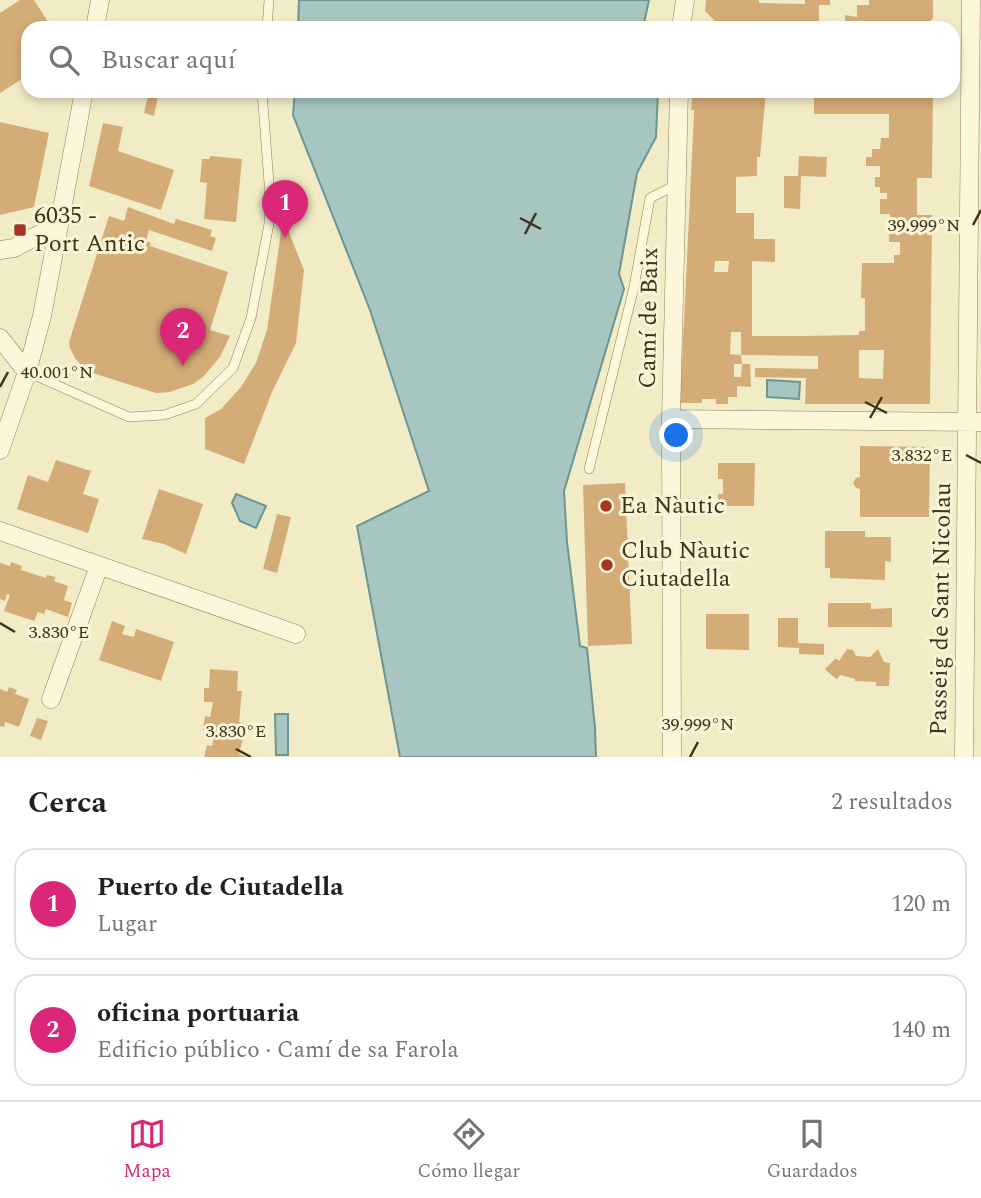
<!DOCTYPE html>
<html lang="es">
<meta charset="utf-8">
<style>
:root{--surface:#fff;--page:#f2f2f2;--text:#202124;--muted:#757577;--line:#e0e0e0;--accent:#db2777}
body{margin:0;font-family:Spectral,serif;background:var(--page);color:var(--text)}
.you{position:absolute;left:677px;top:436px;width:24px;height:24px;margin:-18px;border:5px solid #fff;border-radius:50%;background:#1a73e8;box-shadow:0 0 0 10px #1a73e833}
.badge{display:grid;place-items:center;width:46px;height:46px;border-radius:50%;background:var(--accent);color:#fff;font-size:23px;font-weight:700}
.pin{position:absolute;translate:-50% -58px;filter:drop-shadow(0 2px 4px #0008)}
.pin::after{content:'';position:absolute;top:37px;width:24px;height:21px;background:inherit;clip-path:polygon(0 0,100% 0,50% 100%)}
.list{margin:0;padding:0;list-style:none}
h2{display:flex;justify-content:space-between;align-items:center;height:91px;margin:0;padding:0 28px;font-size:30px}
h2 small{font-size:23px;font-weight:400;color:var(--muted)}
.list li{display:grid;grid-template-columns:46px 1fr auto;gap:21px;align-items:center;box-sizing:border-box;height:112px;margin:0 14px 14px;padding:0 14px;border:2px solid var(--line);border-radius:21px}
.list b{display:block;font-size:26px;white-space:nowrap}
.list p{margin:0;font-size:23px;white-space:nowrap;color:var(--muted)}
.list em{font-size:23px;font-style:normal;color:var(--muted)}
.icon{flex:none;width:38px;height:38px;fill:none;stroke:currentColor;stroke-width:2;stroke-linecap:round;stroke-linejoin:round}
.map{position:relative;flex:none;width:981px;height:757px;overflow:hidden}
.search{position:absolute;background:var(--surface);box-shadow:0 4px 10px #0003;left:21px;right:21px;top:21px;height:77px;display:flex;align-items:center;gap:18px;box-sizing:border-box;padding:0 24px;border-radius:21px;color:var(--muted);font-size:26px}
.sheet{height:343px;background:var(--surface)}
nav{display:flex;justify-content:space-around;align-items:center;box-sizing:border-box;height:98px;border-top:2px solid var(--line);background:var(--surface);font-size:19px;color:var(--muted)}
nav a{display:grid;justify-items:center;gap:4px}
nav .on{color:var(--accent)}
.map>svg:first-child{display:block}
.water{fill:#a7c5c1;stroke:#6d9591;stroke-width:2}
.building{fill:#d4ac78;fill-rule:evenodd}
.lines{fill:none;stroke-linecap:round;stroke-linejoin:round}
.service-casing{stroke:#907e59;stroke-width:10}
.minor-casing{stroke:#907e59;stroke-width:19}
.service{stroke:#fcf7da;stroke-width:9}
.minor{stroke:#fcf7da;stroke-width:18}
.ticks{fill:none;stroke:#3f331e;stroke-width:2.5}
.poi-dot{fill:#a43623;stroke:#f9f4d6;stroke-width:2.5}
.labels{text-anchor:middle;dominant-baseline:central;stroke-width:6;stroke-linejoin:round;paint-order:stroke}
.poi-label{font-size:24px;fill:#3f331e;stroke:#f9f4d6;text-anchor:start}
.street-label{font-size:24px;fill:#3f331e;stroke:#f9f4d6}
.ticks-label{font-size:18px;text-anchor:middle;fill:#3f331e;stroke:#f9f4d6;stroke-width:6;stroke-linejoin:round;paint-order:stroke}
</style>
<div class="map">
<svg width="981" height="757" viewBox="0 0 981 757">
<rect width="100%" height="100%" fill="#f2ecc6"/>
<path class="water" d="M299,0H649L643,28H298Z
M295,91H658L656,137L637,173L619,274L624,289L564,491L567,542L580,646L587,648L595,728L596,757H400L357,526L429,491L370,310L293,115Z
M767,380L800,382L799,399L767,397Z
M236,494L266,506L256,528L240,521L232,503Z
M275,714H288V755H276Z"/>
<path class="building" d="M20,0H34L52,28H28V75L0,93V13Z
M706,0H759V3L805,4V0H830V5H819V23L715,21L705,11Z
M869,0H933V18L928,23H845V15L857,17V5H869Z
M149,91H159L154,116L144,113Z
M695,91H766L760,157H757V176L736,177V213H754V239H775V262L752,261V336H803L859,335V331H865V298H861L862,263H894V255H900V242H889L890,214H880V199H887V193H880V187H875V177H880V166H866V157H872V149H880L881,138H889V114H814V91H933L932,178H917V215H932L930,404H805L806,378L755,377V368L818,369V356L741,355L742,364H734V377H741L742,364H750L751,387L737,386V397H728V404H716V399H702V403H680L694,113V110H691L692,97H694ZM715,261H729L728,272H714ZM731,332H741V355L730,354ZM859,350H884L883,379L859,378Z
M0,122L49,133L34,207L0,215Z
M103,123L123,127L118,151L174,170L161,210L89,186Z
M210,156L242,159L236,222L204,219L207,183L200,182L202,159H210Z
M799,156L827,157L826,177L801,176L800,209L784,208V176H798Z
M128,207L174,224L176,219L212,230L210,236L216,238L212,251L149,230L146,241L151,243L150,246L228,272L210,330L230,336L220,357L203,377L193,384L170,392L156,393L86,371L75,358L70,348L69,342L109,216L124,221Z
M283,218L304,270L296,343L272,392L244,464L205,449V418L221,409L241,387L256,363L267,330Z
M860,446L930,447L929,517H860V489L856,488L853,483L856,478L860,477Z
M56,460L91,471L83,494L99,499L88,533L17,509L28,475L48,482Z
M718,463H755L754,506H718V494H723V479H718Z
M625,483L632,644L588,646L583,485Z
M159,489L203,504L186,554L164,544L142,539Z
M277,514L291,517L277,573L263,569Z
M825,531H865V537H891V562L885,561V580L830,578V568H825Z
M11,562L22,566L21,570L46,578L47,575L56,577L54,581L68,586L64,600L72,603L68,617L46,609L44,614L38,612L34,621L4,611L10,595L7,594L5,601L0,599V563L10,566Z
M828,603H871V609L892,608V627H828Z
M706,614H749V650L706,649Z
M778,618H798V643L824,644V655L799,654V648L778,647Z
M112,621L125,626L122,634L134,637L136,629L174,642L161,681L99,660Z
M847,649L853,650L856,656L870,657L878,649L884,662L890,663L889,686H876V682L855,681V679L840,675L837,679L830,674L825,669L836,658L839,661Z
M210,669L238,671L237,691H242L239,722L244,723L242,735H244L239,754L247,757H204L207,745L212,746L215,732L203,730L205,716L210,717L213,702H204V688H209Z
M9,687L17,690L15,694L29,699L19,727L5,722L4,727L0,726V689L7,692Z
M37,718L48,721L41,740L30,736Z"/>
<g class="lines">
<defs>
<path id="service" d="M267,28L269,0
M27,372L129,417L164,415L196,404L233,368L251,318L269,224V183L262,91
M589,469L634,287L650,198L676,185"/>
<path id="minor" d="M95,28L100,0
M681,28L685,0
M0,250L14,248L59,224
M0,338L27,372
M671,419L981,422
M0,450L27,372L42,316L84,91
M0,531L296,634
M51,699L99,566
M672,757L671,419L679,91
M964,757L971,0"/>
</defs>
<use href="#service" class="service-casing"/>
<use href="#minor" class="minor-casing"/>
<use href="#service" class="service"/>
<use href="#minor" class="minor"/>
</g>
<path class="ticks" d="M520,218L541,229M973,225L981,210M525,234L536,213M0,387L8,372M865,402L887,413M870,418L882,397M966,455L981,463M0,623L15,632M236,749L251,757M690,757L698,742"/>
<g class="poi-dot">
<rect x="13" y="223" width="14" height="14" rx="3.5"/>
<circle cx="606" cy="506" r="7"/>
<circle cx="607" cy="565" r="7"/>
</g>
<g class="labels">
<g class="poi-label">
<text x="34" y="216">6035 -<tspan x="34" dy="28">Port Antic</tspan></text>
<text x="620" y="506">Ea Nàutic</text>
<text x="621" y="551">Club Nàutic<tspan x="621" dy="28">Ciutadella</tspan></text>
</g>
<g class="street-label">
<text transform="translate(649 318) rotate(-89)">Camí de Baix</text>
<text transform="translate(941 609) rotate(-89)">Passeig de Sant Nicolau</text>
</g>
</g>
<g class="ticks-label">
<text x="924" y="231">39.999°N</text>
<text x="57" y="378">40.001°N</text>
<text x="922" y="461">3.832°E</text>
<text x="59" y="638">3.830°E</text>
<text x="698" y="730">39.999°N</text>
<text x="236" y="737">3.830°E</text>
</g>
</svg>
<div class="you"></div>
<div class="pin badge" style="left:285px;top:238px">1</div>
<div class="pin badge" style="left:183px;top:366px">2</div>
<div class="search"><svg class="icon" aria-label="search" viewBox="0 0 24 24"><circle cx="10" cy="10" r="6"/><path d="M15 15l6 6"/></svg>Buscar aquí</div>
</div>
<section class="sheet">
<h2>Cerca<small>2 resultados</small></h2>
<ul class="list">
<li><span class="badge">1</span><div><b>Puerto de Ciutadella</b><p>Lugar</p></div><em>120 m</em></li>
<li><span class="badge">2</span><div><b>oficina portuaria</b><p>Edificio público · Camí de sa Farola</p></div><em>140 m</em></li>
</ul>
</section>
<nav>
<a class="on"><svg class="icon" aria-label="map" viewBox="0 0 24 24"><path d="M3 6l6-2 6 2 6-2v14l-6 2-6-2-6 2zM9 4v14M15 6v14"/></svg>Mapa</a>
<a><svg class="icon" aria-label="directions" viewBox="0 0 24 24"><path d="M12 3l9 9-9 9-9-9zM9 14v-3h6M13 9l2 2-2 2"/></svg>Cómo llegar</a>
<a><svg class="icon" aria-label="saved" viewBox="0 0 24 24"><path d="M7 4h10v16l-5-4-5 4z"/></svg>Guardados</a>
</nav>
